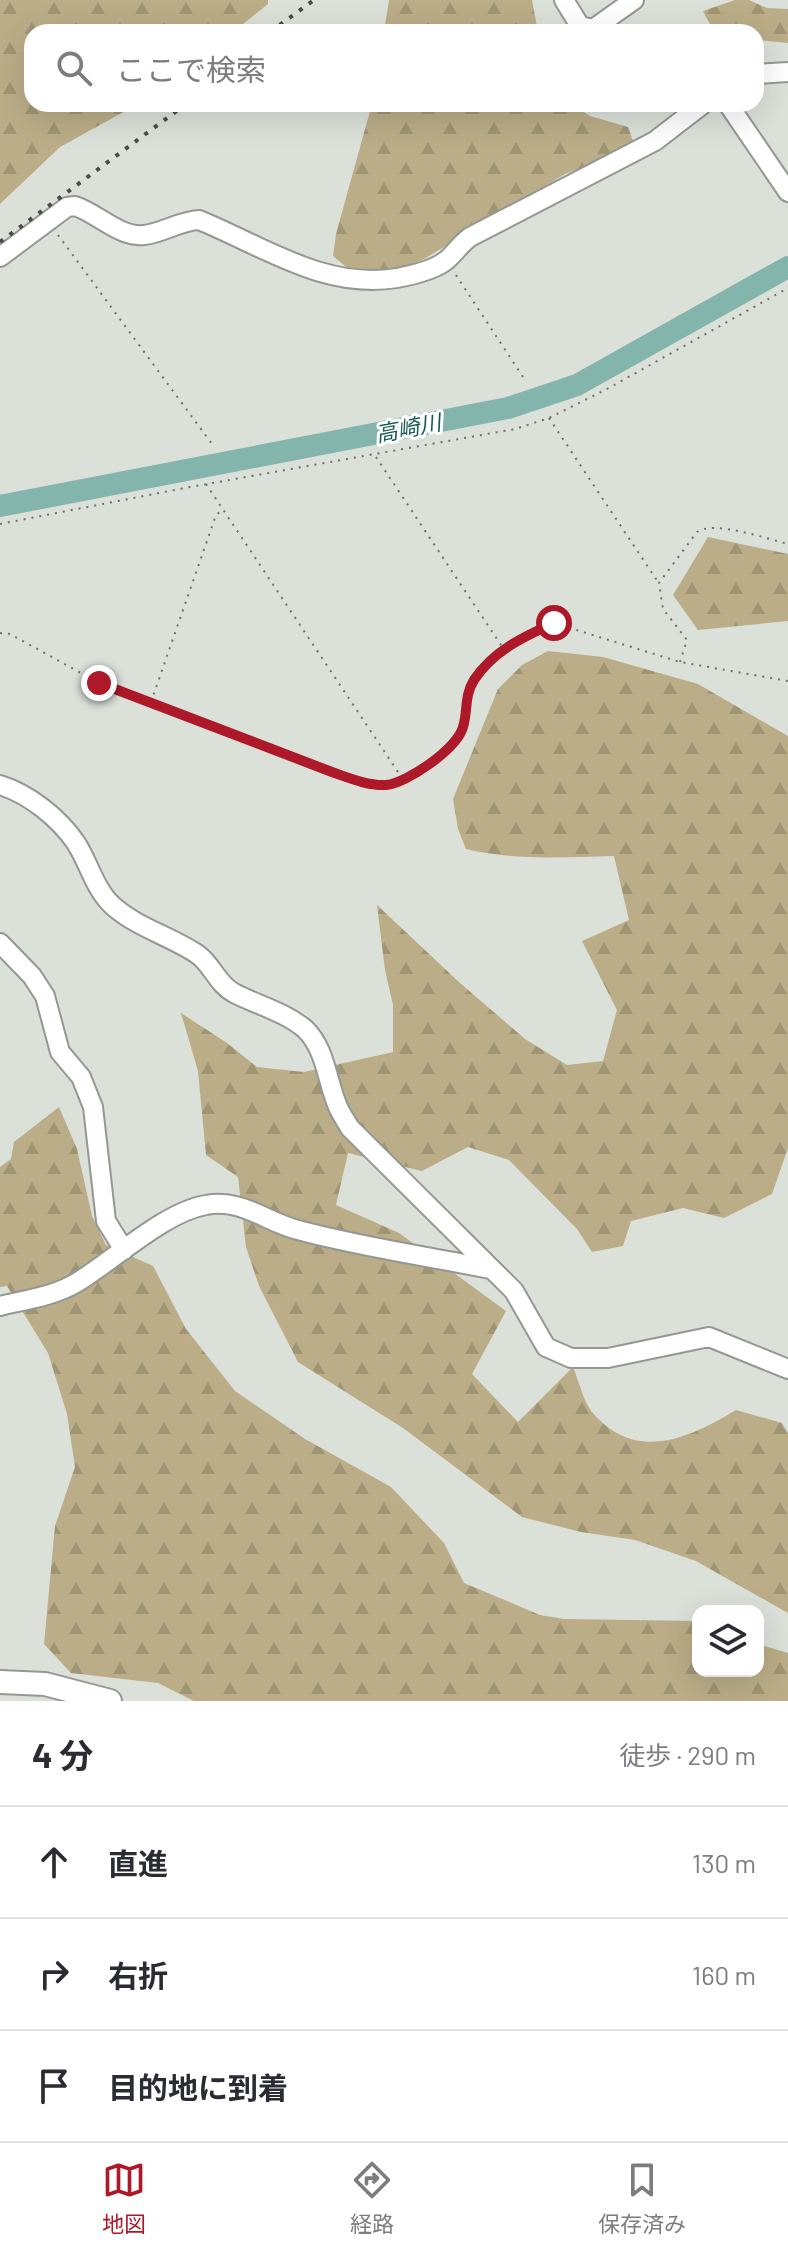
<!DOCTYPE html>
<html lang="ja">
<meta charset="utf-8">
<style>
:root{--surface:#fff;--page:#f2f2f3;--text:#2b2b33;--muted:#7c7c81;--line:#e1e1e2;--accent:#ad1928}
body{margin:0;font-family:Barlow,"Noto Sans JP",sans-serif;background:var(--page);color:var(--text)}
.controls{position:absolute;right:24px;bottom:24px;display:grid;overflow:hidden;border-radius:16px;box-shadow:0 8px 32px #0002}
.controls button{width:72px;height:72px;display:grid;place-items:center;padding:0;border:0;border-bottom:2px solid var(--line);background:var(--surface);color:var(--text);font:40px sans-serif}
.stop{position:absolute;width:24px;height:24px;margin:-18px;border:6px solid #ad1928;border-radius:50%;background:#fff}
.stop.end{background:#ad1928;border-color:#fff;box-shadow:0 2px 8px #0008}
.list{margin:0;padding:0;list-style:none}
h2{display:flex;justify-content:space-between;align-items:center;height:104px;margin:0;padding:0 32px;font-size:34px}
h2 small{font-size:26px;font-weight:400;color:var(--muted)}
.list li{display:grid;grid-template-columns:52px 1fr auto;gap:24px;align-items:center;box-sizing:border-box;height:112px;padding:0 32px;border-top:2px solid var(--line)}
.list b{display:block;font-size:30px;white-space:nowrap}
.list em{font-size:26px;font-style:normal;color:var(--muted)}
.icon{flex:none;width:44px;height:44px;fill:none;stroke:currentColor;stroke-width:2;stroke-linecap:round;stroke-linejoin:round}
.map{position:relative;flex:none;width:788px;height:1701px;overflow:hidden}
.search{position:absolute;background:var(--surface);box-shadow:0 8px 32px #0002;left:24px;right:24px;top:24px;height:88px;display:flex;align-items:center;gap:20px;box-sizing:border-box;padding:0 28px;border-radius:24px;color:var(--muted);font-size:30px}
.sheet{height:440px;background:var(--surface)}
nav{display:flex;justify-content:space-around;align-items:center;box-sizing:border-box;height:112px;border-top:2px solid var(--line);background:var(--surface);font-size:22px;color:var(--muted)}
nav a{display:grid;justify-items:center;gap:4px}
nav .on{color:var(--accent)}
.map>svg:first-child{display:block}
.forest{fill:url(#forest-firs)}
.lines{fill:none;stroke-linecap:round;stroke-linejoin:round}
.river{stroke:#83b5ac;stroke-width:22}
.minor-casing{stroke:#949892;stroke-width:22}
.major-casing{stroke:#949892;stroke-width:26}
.path{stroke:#6d706b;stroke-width:2;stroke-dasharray:2 6;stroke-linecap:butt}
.minor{stroke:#fff;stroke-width:18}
.major{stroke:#fff;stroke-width:22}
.rail{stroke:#4a4c48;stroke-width:4;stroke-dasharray:4 8;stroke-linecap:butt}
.route{stroke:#ad1928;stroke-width:10}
.labels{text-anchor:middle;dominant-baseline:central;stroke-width:6;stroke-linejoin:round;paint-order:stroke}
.water-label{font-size:22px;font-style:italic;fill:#175a52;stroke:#fff}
</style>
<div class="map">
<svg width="788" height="1701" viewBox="0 0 788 1701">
<defs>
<pattern id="forest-firs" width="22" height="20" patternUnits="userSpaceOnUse" patternTransform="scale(2)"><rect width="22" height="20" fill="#baad87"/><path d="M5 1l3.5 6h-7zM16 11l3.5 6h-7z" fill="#9f9473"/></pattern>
</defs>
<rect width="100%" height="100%" fill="#dbe0d9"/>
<path class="forest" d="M0,0H268V4L233,32H32V104H138L60,147L0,204Z
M389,0H532L538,32H384Z
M735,0H749L767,8L788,9V43L756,40V32H714L703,11Z
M372,104H572L590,116L628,127L633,141L599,161L565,174L424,259L385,274L356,275L333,256L336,234Z
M708,537L788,554V621L698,630L673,595Z
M548,651L603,657L698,684L788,736V1148L772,1194L724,1218L683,1208L631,1221L623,1246L592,1252L577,1229L509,1160L468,1147L422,1171L348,1153L336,1205L399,1233L506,1311L472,1374L518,1422L573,1367C579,1381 583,1401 592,1412C635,1463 688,1439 736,1410L782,1423L788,1433V1613L696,1561L635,1540L581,1532L522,1517L403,1428L298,1362L259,1286L246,1247L238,1177L206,1155L198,1071L181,1013L227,1043L257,1067L304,1072L393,1052V1005L385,970L377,905L460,983L525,1039L567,1065L603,1061L617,1010L582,941L629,920L614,856C564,857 515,861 466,849L458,829L453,799L498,689L522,665Z
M59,1107L77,1149L92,1216L106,1245L153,1266L186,1329L235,1391L305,1439L391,1487L444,1543L464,1583L540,1615L564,1619L698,1621V1671H758V1644L788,1653V1701H194L158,1683L71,1673L44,1644L55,1526L75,1467L67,1414L48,1353L7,1286L0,1287V1167L11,1159L14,1142Z"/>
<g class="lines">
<path class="river" d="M0,506L508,408L577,385L788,267"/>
<defs>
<path id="minor" d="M564,0L580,26L593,29L634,0
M756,74L788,72
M728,104L788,192
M0,257L67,207L75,206C97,213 120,238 144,235C163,233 179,221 199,220C263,246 324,290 397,278C413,275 431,271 444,262C453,256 459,245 470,237L655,141L703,104
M0,785C29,794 59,818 76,843C89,863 95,890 113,906C138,928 170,936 197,954C212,964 217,984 234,993C257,1005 285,1012 305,1029C326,1049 327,1082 338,1107C341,1114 346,1121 350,1128L514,1291L546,1347L571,1358H608L709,1337L788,1369
M0,943L32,976L45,996L60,1052L81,1077L93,1107L106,1221L124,1250
M0,1306C25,1300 54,1296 76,1283C113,1261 164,1212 206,1205C241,1198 266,1222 298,1230C361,1247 426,1256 490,1269"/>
<path id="major" d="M0,1682L45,1684L110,1701"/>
</defs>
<use href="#minor" class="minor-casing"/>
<use href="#major" class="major-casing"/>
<path class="path" d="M58,235L212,444
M456,275L523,377
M549,418L658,582
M376,457L503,648
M206,484L402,778
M0,524L190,487L515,429L549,418L607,389L788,288
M0,633L10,634L99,683L332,772C349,778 368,787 386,785C407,783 457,748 463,727C468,710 463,697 474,680C493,651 523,637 554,623L680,662L788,681
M680,662L687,640L663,609L659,583L697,532C713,520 768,539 788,544
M151,702L216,515L222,510"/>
<use href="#minor" class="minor"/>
<use href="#major" class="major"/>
<path class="rail" d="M270,32L314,0
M0,242L186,104"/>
</g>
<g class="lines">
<path class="route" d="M99,683L332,772C349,778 368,786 386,785C407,783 457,749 463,727C468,711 464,696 474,680C493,651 523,637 554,623"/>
</g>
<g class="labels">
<g class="water-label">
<text transform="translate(408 427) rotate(-11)">高崎川</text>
</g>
</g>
</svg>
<div class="controls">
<button><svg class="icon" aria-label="layers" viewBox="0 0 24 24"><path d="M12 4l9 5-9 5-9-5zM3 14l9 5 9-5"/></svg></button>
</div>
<div class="stop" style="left:554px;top:623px"></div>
<div class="stop end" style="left:99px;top:683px"></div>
<div class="search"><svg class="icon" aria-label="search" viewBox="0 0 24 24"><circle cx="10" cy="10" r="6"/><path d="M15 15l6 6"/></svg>ここで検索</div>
</div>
<section class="sheet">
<h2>4 分<small>徒歩 · 290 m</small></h2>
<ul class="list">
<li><svg class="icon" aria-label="ahead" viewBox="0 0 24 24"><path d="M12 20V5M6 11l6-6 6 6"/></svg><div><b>直進</b></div><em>130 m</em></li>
<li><svg class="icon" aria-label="right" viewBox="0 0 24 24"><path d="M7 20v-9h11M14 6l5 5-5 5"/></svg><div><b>右折</b></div><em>160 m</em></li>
<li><svg class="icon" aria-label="arrive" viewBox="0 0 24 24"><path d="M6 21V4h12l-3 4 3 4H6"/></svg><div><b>目的地に到着</b></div></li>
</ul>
</section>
<nav>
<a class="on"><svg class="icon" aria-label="map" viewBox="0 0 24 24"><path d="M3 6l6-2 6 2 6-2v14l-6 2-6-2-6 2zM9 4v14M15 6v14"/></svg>地図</a>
<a><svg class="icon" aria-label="directions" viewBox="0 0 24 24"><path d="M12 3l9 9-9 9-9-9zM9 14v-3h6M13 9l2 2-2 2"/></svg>経路</a>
<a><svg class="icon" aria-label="saved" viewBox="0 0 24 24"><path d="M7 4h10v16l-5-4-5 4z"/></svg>保存済み</a>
</nav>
